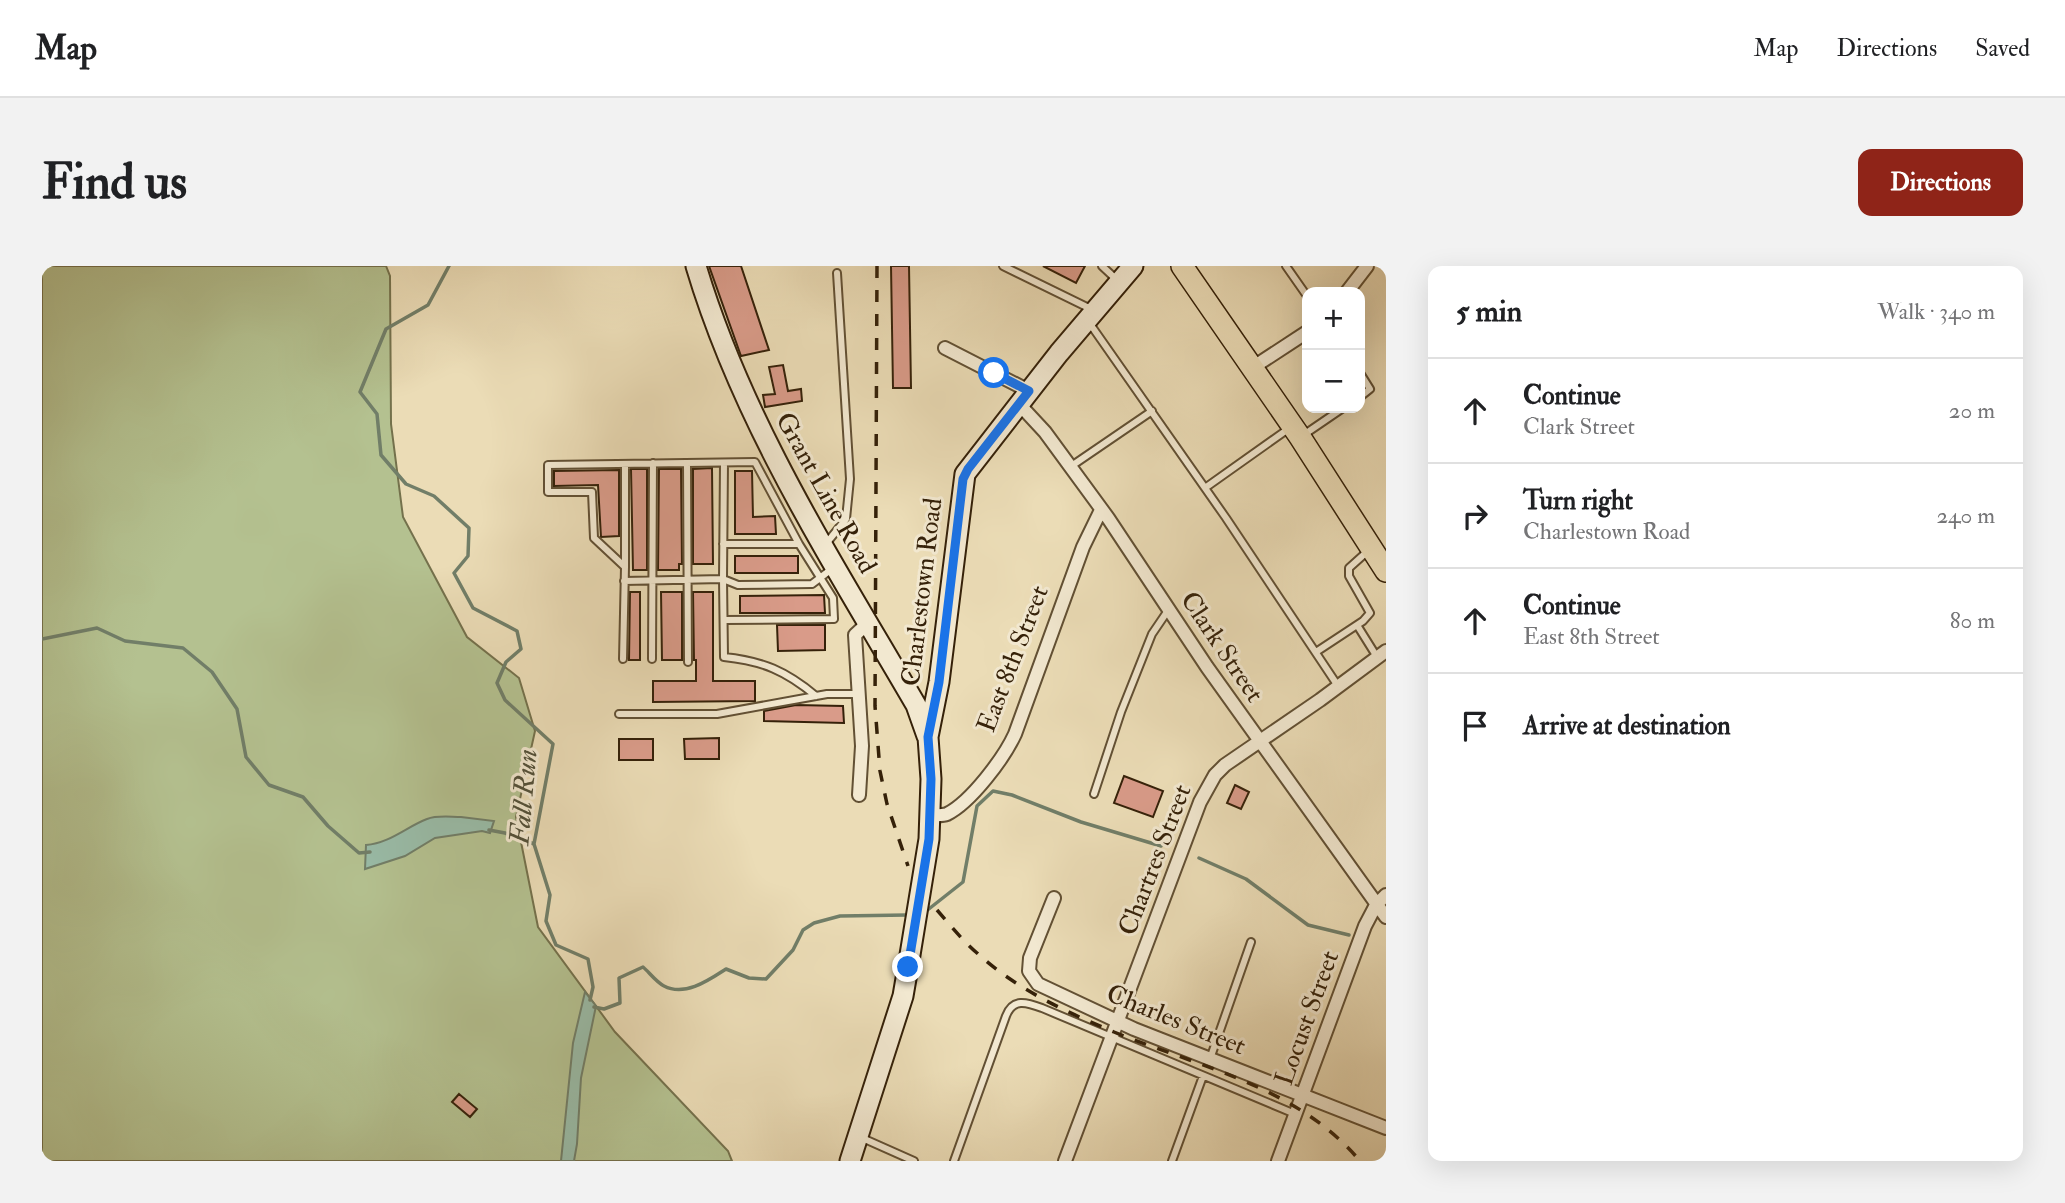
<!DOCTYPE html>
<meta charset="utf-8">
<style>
:root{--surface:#fff;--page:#f2f2f2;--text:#202124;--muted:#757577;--line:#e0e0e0;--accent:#8f2418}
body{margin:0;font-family:"IM FELL Double Pica",serif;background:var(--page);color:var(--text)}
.controls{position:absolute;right:21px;top:21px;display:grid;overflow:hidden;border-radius:14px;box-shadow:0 7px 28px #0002}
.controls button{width:63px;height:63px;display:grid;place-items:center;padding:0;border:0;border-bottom:2px solid var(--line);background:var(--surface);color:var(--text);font:35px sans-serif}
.stop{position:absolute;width:21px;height:21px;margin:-16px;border:5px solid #1a73e8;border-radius:50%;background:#fff}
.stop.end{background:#1a73e8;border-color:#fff;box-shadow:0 2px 7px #0008}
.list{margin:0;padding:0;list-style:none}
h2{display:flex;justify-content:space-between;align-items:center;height:91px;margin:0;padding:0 28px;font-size:30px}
h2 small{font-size:23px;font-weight:400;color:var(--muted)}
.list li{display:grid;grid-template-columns:46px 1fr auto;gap:21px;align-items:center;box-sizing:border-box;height:105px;padding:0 28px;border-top:2px solid var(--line)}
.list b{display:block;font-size:26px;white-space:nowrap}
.list p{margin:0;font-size:23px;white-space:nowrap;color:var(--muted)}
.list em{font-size:23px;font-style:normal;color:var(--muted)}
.icon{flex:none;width:38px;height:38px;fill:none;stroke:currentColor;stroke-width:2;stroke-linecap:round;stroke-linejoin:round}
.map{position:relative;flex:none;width:1344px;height:895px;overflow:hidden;border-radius:14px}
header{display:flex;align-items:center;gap:42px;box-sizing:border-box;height:98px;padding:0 35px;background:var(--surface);border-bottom:2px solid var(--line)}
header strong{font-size:33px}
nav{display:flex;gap:38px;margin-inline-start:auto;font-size:24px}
.intro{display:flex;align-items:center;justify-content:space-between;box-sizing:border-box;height:168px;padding:0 42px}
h1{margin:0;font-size:49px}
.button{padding:18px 32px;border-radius:14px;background:var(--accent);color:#fff;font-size:24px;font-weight:700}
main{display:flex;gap:42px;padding:0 42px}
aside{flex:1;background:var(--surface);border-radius:14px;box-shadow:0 7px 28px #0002}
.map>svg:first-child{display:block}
.green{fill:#b4c190;stroke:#74714c;stroke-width:2}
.water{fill:#99bca8;stroke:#717e68;stroke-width:2}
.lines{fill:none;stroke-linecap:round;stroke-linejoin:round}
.stream{stroke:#717e68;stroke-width:3.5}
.building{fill:#d99b89;stroke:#352109;stroke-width:2}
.lane-casing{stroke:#625034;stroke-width:10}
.street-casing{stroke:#625034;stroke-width:16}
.secondary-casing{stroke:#352109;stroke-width:23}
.primary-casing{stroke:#352109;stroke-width:24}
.lane{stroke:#f2e8d0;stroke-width:6}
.street{stroke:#f2e8d0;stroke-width:12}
.secondary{stroke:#f2e8d0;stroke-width:19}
.primary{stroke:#ebdcb6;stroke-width:21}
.rail{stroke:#352109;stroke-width:3.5;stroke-dasharray:12 12;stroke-linecap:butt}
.route{stroke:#1a73e8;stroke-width:9}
.labels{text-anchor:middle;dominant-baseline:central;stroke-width:6;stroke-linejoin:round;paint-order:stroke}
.street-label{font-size:26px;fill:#352109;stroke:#f2e8d0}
.water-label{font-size:28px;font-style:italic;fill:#535039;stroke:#f2e8d0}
</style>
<header>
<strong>Map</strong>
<nav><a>Map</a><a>Directions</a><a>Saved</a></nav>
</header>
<div class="intro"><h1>Find us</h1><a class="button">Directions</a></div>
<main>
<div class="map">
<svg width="1344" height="895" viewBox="0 0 1344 895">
<rect width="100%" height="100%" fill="#ebdcb6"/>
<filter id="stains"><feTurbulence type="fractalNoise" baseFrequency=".00286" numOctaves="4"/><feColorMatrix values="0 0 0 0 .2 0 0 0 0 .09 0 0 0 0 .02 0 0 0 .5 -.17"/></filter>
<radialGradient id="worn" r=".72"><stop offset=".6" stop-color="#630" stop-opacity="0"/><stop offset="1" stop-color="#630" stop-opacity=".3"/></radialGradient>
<path class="green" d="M0,0H344L348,10L349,158L361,251L425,371L477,412L493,465L474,551L496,661L573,766L686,885L690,895H0Z"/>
<path class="water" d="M419,551L452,555L448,567L440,565L393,572L363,590L323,603L324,579C348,577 364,561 385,553C395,549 408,551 419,551Z
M543,726L554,740L539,812L535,878L532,895H519L531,777Z"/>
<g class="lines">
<path class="stream" d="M407,0L386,39L344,63L318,126L335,148L339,189L364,218L392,230L427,262L426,290L412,307L431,342L475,365L479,383L464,396L455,417L463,434L511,478L492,578L508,629L504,655L514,679L546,693L551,721L548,734
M0,373L55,362L83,375L141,382L170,406L195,443L204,491L227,519L261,531L286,560L317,587L328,586
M447,564L463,567L492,578
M1157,592L1204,613L1266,659L1307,669
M883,646L921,616L935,540L951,525L970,529L1039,556L1119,580
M552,741L562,743L578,737L577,712L601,701C607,706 614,716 622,720C643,731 667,714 684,703L707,712L724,713L751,684L761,664L772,657L798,650L865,649"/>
</g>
<path class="building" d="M667,0H699L727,84L699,90Z
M849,0H867L869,122H851Z
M1001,0H1043L1034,17Z
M741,99L746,125L759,123L760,135L723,141L721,129L733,128L727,101Z
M670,202L671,298H651V203Z
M589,203H605V304H591Z
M617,203H639L640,298H637V304H616Z
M577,204V270L559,271L556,219L512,220V205Z
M693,205H710L711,251L733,250L734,268H693Z
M693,290H756V307H693Z
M588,326H598V394H587Z
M619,326H640V394H620Z
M651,326H671V415H713V435L611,436V415H654V394H652Z
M782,329L783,347H698V330Z
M735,359H783V384L736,385Z
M754,439L801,440L802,457L722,455V445Z
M677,472V493H643L642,473Z
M577,473H611V494H577Z
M1082,510L1121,525L1111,551L1072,537Z
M1193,519L1207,526L1199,543L1185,537Z
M417,828L435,843L428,851L410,836Z"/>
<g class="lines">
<defs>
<path id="lane" d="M961,0L1051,44
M1060,0L1075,14
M1244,0L1265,30
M1046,55L1184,252L1296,420
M1318,107L1328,123L1318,131
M1260,170L1301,142
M645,197L646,396
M682,197L681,313L696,319L770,318L791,302
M583,198V301
M1028,201L1110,145
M1163,222L1249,161
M681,278H757L791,332L792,353L682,354
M783,279L804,253L808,213L795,7
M582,315L681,313L682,391C721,395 744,405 774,430
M1315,359L1335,391
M1274,386L1321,355L1328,347L1307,310V302L1327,284
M581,393L583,301L552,272L550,226H506V199L713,196L757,278
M610,393L611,197
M577,448H675L785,428H816
M1052,528L1079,446L1110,368L1127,343
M1168,793L1209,676
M818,871L872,895
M912,895L964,750C971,732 984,736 1000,742L1253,848
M1130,895L1161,810"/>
<path id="street" d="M1305,26L1325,0
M903,82L987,125
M1210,102L1265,66
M977,138L1003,166L1066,252L1165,401L1344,651
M817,529L820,480L813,369L826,357
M888,549C893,549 900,550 905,548C929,536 962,492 973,468L1041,281L1059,244
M1012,632L988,692L987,705L996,718L1092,763L1344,862
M1023,895L1158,536L1173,509L1183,499L1278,434L1344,385
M1236,895L1323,660L1334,639L1344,629"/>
<path id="secondary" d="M654,0C701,158 792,298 874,439L885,470
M808,895L861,730L866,701L887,573L889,513L886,471L897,416L923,208L1017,87L1091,0"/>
<path id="primary" d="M1140,0L1258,171L1344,305"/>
</defs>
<use href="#lane" class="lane-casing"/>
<use href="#street" class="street-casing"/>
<use href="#secondary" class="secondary-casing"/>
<use href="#primary" class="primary-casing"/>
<use href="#lane" class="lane"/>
<use href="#street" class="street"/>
<use href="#secondary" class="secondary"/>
<use href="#primary" class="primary"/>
<path class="rail" d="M835,0L833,440L838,505L845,538L866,600
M895,644C908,659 920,674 935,687C974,723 1024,746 1072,766C1158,801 1256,821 1318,895"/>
</g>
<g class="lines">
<path class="route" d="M866,701L887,573L889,513L886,471L897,416L921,213L926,203L987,125L952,107"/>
</g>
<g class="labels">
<g class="street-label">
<text transform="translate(784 227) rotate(61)">Grant Line Road</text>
<text transform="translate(880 326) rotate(-83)">Charlestown Road</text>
<text transform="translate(1180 381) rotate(56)">Clark Street</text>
<text transform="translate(971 393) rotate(-69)">East 8th Street</text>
<text transform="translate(1113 594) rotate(-69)">Chartres Street</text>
<text transform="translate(1265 752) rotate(-70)">Locust Street</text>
<text transform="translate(1134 754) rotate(22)">Charles Street</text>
</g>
<g class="water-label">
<text transform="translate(482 531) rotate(-85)">Fall Run</text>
</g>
</g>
<rect width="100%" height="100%" filter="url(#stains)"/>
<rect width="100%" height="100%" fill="url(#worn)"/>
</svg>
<div class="controls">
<button>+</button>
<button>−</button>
</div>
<div class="stop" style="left:952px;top:107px"></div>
<div class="stop end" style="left:866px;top:701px"></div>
</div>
<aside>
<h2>5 min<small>Walk · 340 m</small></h2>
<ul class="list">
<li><svg class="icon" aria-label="ahead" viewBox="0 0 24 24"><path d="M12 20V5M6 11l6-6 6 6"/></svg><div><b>Continue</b><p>Clark Street</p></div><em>20 m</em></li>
<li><svg class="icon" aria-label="right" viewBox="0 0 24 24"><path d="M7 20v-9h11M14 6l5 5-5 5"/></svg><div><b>Turn right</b><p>Charlestown Road</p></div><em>240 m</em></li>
<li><svg class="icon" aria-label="ahead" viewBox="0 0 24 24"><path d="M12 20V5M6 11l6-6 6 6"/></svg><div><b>Continue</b><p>East 8th Street</p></div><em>80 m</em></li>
<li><svg class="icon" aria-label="arrive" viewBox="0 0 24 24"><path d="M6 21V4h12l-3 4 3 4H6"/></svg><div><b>Arrive at destination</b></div></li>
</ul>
</aside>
</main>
